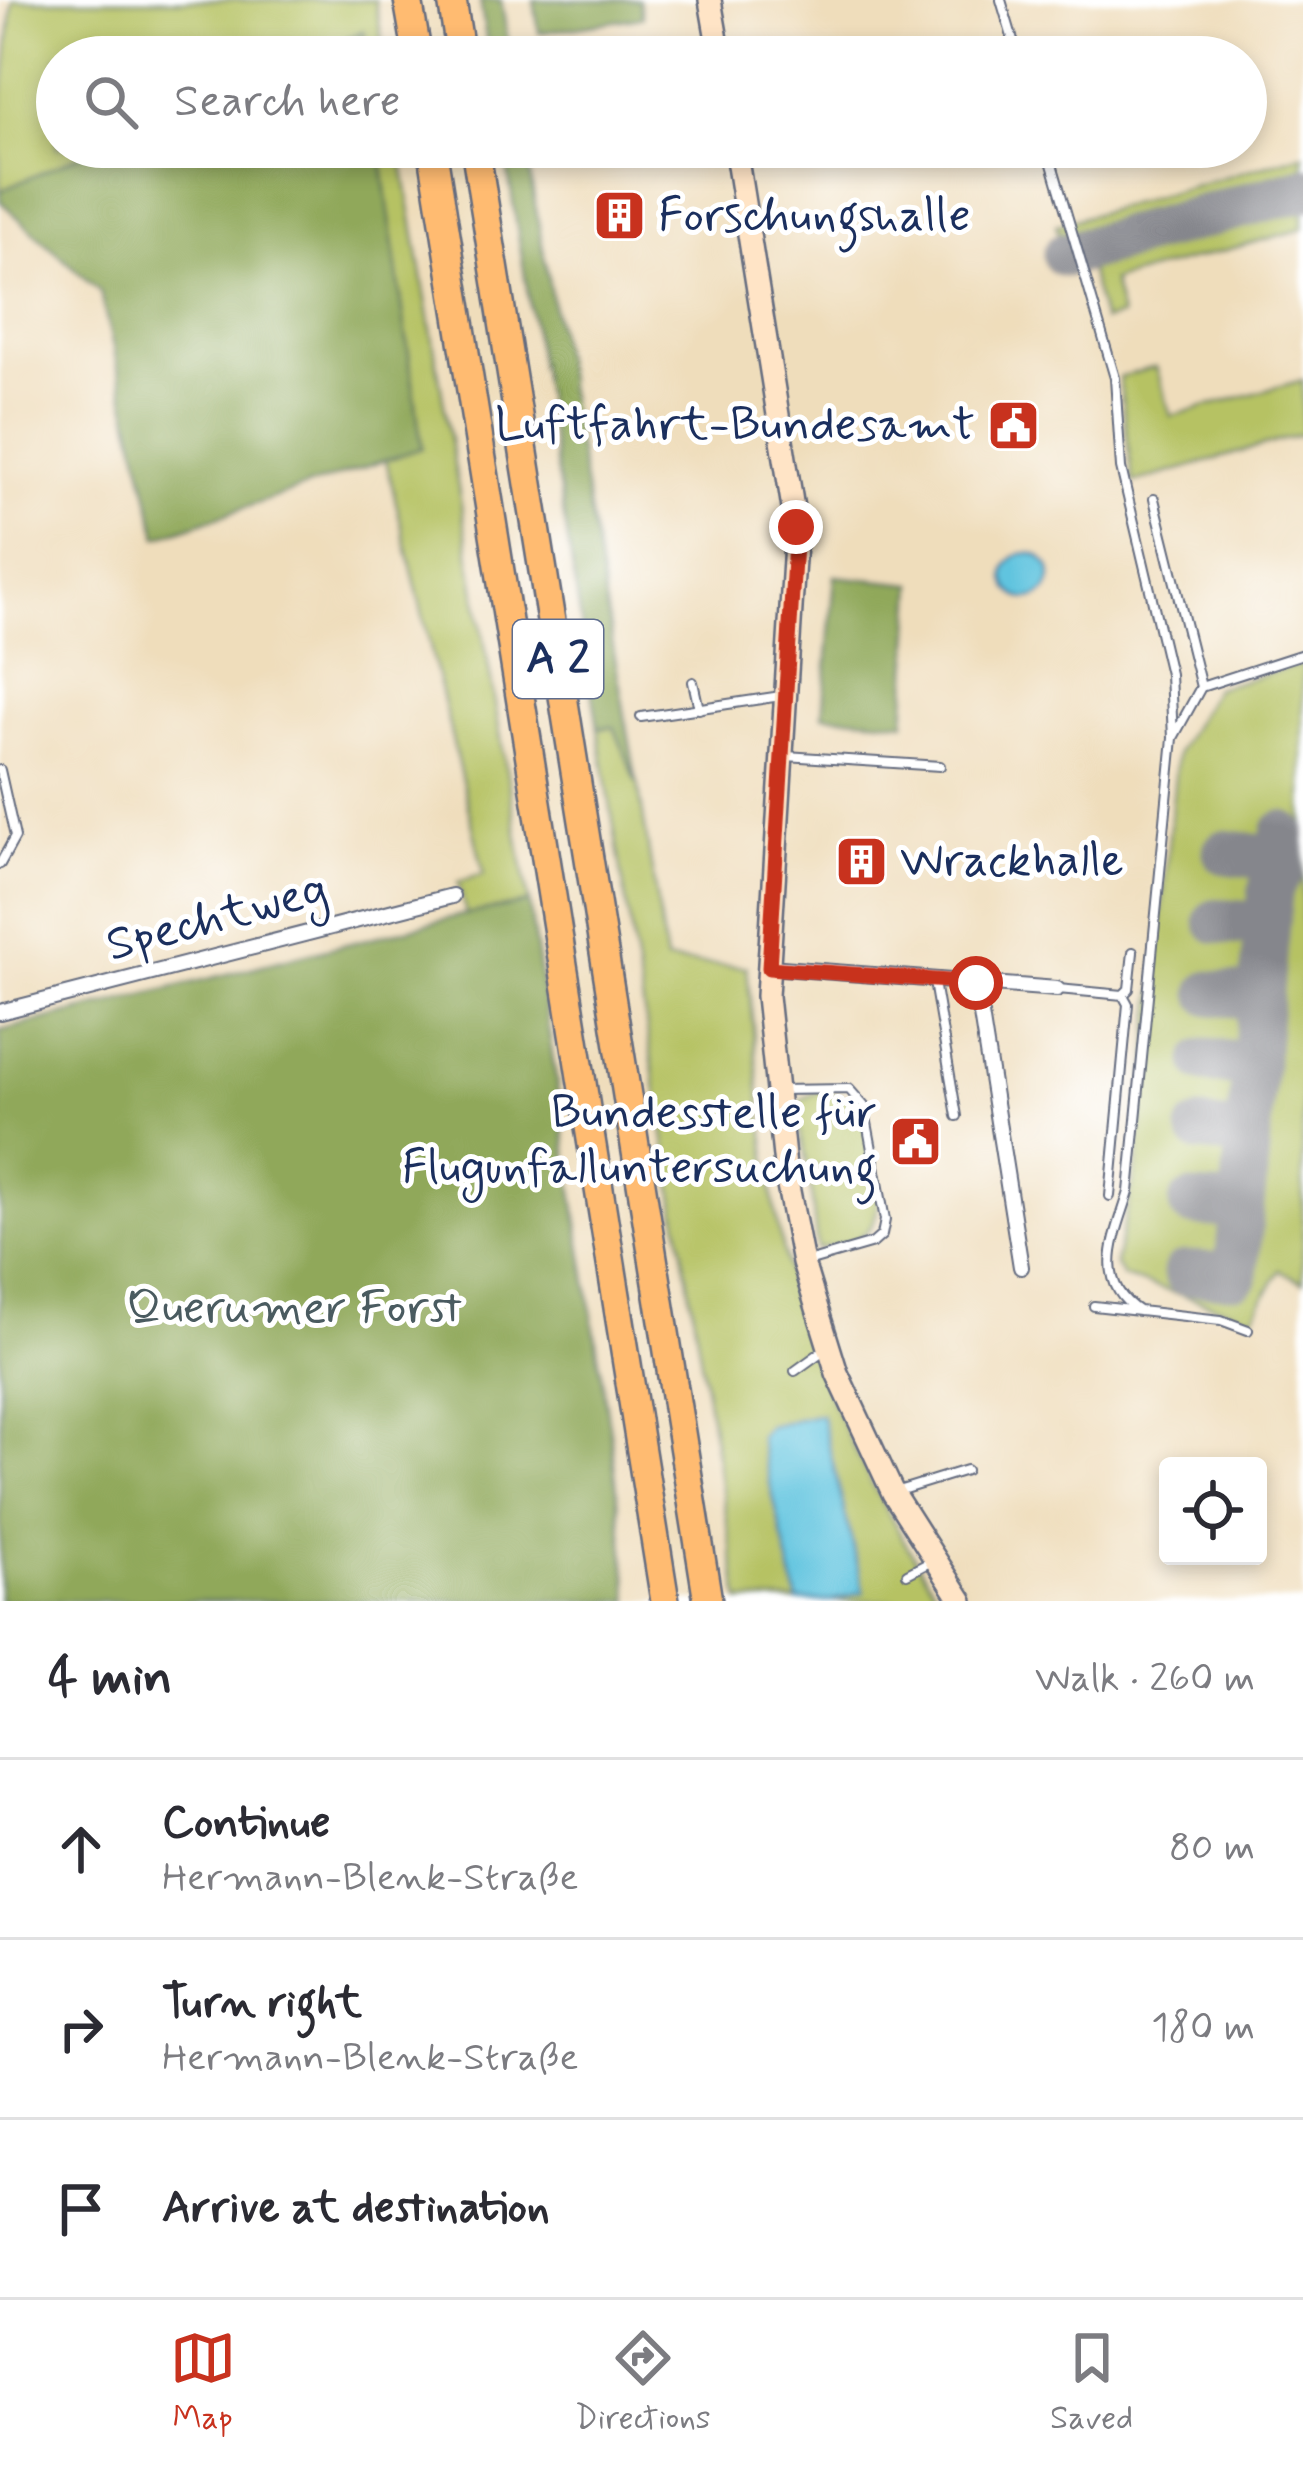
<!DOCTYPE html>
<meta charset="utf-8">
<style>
:root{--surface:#fff;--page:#f7f7f7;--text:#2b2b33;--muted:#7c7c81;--line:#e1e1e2;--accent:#c8321e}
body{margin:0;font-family:Mynerve,sans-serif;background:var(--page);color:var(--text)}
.controls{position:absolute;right:36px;bottom:36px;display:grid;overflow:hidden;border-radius:12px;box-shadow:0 6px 18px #0003}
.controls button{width:108px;height:108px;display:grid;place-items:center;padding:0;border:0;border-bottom:3px solid var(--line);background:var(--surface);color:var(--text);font:60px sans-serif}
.stop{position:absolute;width:36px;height:36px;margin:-27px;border:9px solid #c8321e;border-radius:50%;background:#fff}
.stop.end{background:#c8321e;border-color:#fff;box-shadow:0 3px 12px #0008}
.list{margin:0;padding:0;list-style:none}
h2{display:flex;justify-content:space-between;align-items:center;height:156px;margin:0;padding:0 48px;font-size:51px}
h2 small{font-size:39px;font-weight:400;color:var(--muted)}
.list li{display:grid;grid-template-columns:78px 1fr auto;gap:36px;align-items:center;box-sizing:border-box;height:180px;padding:0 48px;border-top:3px solid var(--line)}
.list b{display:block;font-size:45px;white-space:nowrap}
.list p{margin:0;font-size:39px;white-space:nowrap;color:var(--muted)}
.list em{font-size:39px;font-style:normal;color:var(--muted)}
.icon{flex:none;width:66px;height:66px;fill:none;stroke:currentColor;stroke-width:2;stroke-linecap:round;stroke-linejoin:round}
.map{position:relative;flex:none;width:1303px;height:1601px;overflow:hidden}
.search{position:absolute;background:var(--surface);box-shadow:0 6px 18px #0003;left:36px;right:36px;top:36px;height:132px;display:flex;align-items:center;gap:30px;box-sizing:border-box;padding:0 42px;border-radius:66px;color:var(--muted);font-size:45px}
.sheet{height:696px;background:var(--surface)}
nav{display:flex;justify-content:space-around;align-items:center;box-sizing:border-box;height:168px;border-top:3px solid var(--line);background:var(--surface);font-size:33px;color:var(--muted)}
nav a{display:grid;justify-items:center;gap:6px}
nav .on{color:var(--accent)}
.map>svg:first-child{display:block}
.green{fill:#b6c264;stroke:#687861;stroke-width:3}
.forest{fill:#90a85a;stroke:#566c5c;stroke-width:3}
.water{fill:#61c4df;stroke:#3e7a9e;stroke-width:3}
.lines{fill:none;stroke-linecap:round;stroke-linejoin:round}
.taxiway{stroke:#85868c;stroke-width:45}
.lane-casing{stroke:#656c7f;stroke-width:12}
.street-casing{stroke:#656c7f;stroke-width:18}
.secondary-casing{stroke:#656c7f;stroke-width:26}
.highway-casing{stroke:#656c7f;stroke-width:32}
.lane{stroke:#fff;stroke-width:8}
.street{stroke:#fff;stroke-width:14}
.secondary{stroke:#ffe4c6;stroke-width:21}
.highway{stroke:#ffbb71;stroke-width:27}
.route{stroke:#c8321e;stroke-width:15}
.labels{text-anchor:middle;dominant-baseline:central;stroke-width:10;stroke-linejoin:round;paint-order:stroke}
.shield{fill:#fff;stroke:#5f6d8e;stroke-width:3}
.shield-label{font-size:45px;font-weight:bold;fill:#1b2f5e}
.poi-label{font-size:48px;fill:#1b2f5e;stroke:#fff;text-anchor:start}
.street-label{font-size:48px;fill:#1b2f5e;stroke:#fff}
.park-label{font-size:48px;fill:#4a5b60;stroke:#fff}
</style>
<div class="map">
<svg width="1303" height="1601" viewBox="0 0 1303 1601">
<rect width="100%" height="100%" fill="#fff"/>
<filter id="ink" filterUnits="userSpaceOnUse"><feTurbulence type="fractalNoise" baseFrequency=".00833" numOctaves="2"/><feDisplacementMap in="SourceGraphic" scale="24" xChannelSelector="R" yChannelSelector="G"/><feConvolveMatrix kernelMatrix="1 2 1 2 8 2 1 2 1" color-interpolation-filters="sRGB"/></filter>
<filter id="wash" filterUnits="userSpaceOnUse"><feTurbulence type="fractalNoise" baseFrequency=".004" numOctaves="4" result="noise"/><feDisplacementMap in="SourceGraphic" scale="48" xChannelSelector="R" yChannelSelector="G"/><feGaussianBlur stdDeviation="2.7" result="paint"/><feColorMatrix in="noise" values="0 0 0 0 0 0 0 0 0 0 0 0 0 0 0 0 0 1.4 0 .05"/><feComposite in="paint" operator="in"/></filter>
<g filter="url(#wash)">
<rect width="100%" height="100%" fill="#efddbb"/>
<path class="green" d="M13,0H375L385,57H367L363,31L304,57H57V147H99L0,191V124Z
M380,147H400L529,903L466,914L458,882L484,874L386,460L422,447Z
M1303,154V177L1061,243L1056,225Z
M1303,203V229L1112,281L1121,316L1103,321L1087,264Z
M1156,367L1171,416L1303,380V434L1133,483L1119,377Z
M1303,664V1282L1280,1270L1253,1317L1123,1277L1115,1263L1138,1160L1177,753L1215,688Z
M614,727L638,783L666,961L747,967C758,1075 767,1210 799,1313C832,1417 883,1511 942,1601H830L863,1592L759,1437L798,1601H740L598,729Z
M819,1091C835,1093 851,1095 859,1111C873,1136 888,1206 869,1229C857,1243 834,1245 817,1249L810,1181L825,1178L823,1167L808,1168L795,1111L802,1099Z"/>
<path class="forest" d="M480,0H501L511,57H489Z
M534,0H639L642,17L539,33Z
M364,31L367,57H304Z
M99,147H380L422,448L158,537L100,292L0,201V191Z
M504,147H525L637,783L614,727L598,728Z
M835,576L914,584L905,722L823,715Z
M529,903L611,1438L630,1601H0V1031L466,914Z"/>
<path class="water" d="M1005 576a23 23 0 1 1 46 0a23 23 0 1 1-46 0Z
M821,1414L864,1592L830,1601H798L759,1437L768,1426Z"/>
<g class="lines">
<path class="taxiway" d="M1065,255L1303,189
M1225,852L1278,859
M1217,921L1267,925
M1211,993L1260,997
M1205,1061L1255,1065
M1199,1130L1249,1134
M1191,1204L1242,1206
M1185,1273L1236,1275L1267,925L1271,887L1281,872L1283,833"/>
</g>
</g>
<g filter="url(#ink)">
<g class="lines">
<defs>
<path id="lane" d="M1001,0L1018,57
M798,57L833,47
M1047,147L1115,378L1121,468L1170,674L1173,738L1129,1192C1116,1235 1092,1281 1139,1311
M1154,499L1201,687L1174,736
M693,682L699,709
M1201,687L1303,654
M641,717L781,696
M786,756L940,766
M0,770L15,837L0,864
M934,982L957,1116
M1058,989L1123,995L1128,1004L1110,1196
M1123,995L1129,989L1133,952
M778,1090L849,1089L864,1106L885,1220L882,1235L873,1243L804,1263
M1094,1306L1221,1320L1248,1330
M795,1371L827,1348
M898,1491L966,1470
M907,1574L932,1561"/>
<path id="street" d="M769,967L1057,989
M976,983L1021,1267
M0,1012L452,896"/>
<path id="secondary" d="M710,0L720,57
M735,147L796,527L767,996L786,1176L803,1263L837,1373L893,1493L962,1601"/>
<path id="highway" d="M408,0L418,57
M452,0L461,57
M432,147L665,1601
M475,147L708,1601"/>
</defs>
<use href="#lane" class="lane-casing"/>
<use href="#street" class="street-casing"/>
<use href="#secondary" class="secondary-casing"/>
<use href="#highway" class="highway-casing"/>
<use href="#lane" class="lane"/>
<use href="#street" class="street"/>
<use href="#secondary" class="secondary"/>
<use href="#highway" class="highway"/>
</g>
</g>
<g class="lines" filter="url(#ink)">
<path class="route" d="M796,527L769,968L976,983"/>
</g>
<defs>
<symbol id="building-square" viewBox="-11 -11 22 22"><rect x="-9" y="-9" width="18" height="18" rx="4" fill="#c8321e" stroke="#fff"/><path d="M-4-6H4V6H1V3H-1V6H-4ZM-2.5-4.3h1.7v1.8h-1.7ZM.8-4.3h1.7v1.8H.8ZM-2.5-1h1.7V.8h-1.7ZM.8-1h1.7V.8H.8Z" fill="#fff"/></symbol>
<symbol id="civic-square" viewBox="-11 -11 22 22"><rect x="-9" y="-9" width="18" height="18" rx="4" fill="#c8321e" stroke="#fff"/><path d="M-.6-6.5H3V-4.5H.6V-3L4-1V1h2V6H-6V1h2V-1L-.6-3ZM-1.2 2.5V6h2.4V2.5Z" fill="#fff"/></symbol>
</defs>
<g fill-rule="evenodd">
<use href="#building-square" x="590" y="186" width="59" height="59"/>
<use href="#civic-square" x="984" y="396" width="59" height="59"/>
<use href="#building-square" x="832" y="832" width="59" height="59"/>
<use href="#civic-square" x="886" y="1112" width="59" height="59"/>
</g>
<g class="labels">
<rect class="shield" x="513" y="620" width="90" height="78" rx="9"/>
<g class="shield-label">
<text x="558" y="659">A 2</text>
</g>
<g class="poi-label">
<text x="658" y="216">Forschungshalle</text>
<text x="975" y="425" text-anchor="end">Luftfahrt-Bundesamt</text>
<text x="900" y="861">Wrackhalle</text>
<text x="877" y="1113" text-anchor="end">Bundesstelle für<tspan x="877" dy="55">Flugunfalluntersuchung</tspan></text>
</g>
<g class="street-label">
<text transform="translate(217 918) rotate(-15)">Spechtweg</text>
</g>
<g class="park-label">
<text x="294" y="1308">Querumer Forst</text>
</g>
</g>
</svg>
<div class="controls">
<button><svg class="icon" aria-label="locate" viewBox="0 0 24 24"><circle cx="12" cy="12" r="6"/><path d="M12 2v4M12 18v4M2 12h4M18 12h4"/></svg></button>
</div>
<div class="stop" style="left:976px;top:983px"></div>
<div class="stop end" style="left:796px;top:527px"></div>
<div class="search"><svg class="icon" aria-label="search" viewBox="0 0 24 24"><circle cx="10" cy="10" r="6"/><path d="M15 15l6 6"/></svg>Search here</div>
</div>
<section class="sheet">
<h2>4 min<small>Walk · 260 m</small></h2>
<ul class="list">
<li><svg class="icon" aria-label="ahead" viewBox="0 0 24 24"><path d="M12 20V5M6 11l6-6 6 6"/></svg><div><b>Continue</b><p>Hermann-Blenk-Straße</p></div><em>80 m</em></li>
<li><svg class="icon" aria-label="right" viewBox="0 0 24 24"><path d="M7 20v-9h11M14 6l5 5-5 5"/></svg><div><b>Turn right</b><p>Hermann-Blenk-Straße</p></div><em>180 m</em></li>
<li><svg class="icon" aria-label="arrive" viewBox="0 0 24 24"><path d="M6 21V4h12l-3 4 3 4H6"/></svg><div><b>Arrive at destination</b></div></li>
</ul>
</section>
<nav>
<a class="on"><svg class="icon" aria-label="map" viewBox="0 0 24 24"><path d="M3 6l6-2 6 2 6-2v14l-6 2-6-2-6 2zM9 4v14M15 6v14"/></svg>Map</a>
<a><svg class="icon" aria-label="directions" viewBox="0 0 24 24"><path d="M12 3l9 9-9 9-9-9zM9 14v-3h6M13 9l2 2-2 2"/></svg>Directions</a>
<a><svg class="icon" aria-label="saved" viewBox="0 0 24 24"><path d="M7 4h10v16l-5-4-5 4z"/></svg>Saved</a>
</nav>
